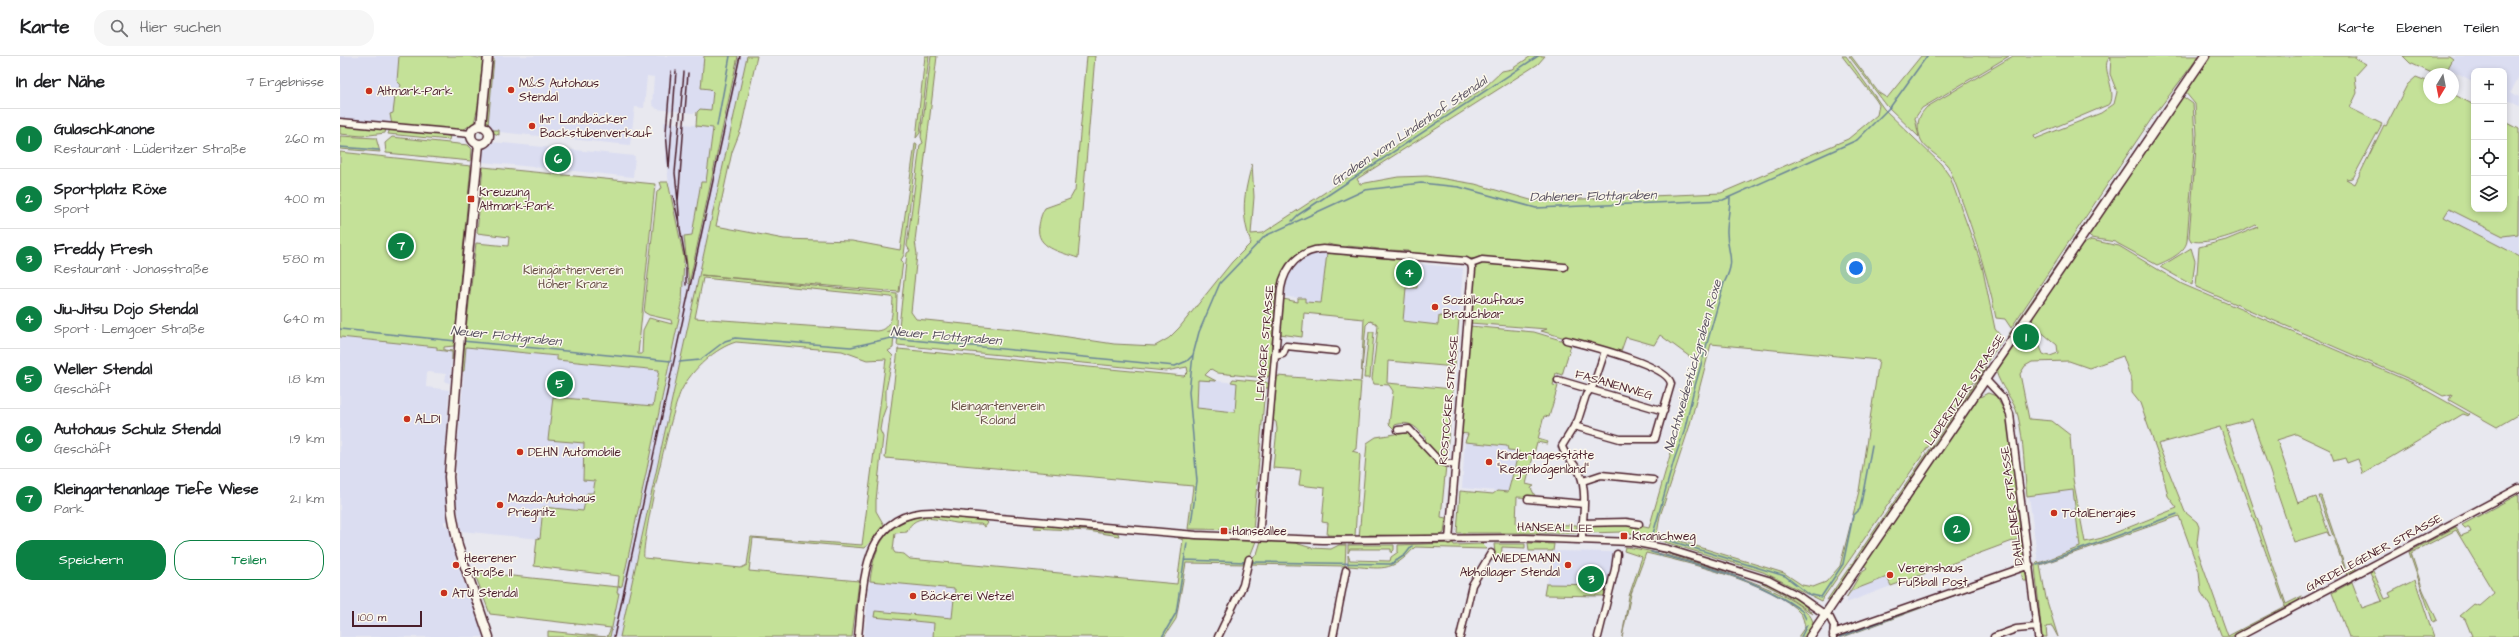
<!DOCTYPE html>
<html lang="de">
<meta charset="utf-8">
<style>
:root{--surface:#fff;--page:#f6f6f6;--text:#202124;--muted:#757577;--line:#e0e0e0;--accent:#0b8043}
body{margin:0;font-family:"Architects Daughter",sans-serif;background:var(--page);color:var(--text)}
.controls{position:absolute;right:12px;top:12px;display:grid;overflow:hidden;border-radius:8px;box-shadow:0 2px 6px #0003}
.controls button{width:36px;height:36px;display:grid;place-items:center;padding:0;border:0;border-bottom:1px solid var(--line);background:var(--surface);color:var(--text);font:20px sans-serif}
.compass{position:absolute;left:2083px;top:12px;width:36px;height:36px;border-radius:50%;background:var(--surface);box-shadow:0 2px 6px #0003;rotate:190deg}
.scale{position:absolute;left:12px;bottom:10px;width:70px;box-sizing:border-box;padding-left:4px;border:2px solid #4a1f2b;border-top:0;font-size:11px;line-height:14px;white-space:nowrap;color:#4a1f2b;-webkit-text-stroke:3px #fbf7ec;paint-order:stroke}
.you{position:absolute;left:1516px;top:212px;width:14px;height:14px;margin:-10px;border:3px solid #fff;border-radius:50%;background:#1a73e8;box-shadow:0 0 0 6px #1a73e833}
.badge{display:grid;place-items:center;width:26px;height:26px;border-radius:50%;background:var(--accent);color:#fff;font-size:13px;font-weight:700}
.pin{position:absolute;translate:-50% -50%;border:2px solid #fff;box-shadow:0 1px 4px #0006}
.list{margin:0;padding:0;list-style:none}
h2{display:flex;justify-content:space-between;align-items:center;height:52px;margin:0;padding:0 16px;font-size:17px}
h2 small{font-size:13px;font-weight:400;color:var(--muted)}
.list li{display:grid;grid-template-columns:26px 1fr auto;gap:12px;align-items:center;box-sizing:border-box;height:60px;padding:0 16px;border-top:1px solid var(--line)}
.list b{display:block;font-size:15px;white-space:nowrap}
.list p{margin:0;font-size:13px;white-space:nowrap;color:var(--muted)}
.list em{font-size:13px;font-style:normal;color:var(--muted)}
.actions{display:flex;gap:8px;padding:12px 16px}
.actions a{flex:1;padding:9px 0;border:1px solid var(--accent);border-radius:16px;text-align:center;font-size:14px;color:var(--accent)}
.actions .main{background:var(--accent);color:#fff}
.icon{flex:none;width:22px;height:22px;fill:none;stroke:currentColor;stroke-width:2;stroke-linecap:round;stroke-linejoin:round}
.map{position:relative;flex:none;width:2179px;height:581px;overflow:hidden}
header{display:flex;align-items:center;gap:24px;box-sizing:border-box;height:56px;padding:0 20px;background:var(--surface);border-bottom:1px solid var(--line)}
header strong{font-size:19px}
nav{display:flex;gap:22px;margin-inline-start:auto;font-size:14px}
.search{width:280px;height:36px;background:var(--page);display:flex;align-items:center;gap:10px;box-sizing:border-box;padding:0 14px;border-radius:16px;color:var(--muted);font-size:15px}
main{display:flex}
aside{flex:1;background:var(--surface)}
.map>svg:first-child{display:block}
.built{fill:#dbddf1}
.green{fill:#c4e198;stroke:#878062;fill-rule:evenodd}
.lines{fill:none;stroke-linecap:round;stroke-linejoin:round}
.stream{stroke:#6a8498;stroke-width:1.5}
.minor-casing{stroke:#4a1f2b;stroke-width:9}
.major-casing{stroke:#4a1f2b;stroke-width:11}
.minor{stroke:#fbf7ec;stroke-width:6}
.major{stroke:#fbf7ec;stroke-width:8}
.rail{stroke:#4a1f2b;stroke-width:1.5}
.poi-dot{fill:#c8321e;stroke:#fbf7ec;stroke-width:1.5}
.labels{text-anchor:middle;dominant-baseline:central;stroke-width:3;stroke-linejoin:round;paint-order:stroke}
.poi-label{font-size:12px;fill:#4a1f2b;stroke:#fbf7ec;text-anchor:start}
.park-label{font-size:12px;fill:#685046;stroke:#fbf7ec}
.street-label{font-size:12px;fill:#4a1f2b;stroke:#fbf7ec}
.water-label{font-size:13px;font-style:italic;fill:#5a5261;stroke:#fbf7ec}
</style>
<header>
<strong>Karte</strong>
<div class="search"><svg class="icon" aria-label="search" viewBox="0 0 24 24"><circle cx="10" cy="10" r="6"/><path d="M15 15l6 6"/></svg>Hier suchen</div>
<nav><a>Karte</a><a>Ebenen</a><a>Teilen</a></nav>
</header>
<main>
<aside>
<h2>In der Nähe<small>7 Ergebnisse</small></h2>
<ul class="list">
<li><span class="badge">1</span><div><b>Gulaschkanone</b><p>Restaurant · Lüderitzer Straße</p></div><em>260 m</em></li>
<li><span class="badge">2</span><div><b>Sportplatz Röxe</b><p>Sport</p></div><em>400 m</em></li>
<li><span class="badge">3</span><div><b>Freddy Fresh</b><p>Restaurant · Jonasstraße</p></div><em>580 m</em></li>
<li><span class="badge">4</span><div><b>Jiu-Jitsu Dojo Stendal</b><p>Sport · Lemgoer Straße</p></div><em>640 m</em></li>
<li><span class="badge">5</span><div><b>Weller Stendal</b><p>Geschäft</p></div><em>1.8 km</em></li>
<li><span class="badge">6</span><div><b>Autohaus Schulz Stendal</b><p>Geschäft</p></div><em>1.9 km</em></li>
<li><span class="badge">7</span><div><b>Kleingartenanlage Tiefe Wiese</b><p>Park</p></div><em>2.1 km</em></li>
</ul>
<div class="actions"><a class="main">Speichern</a><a>Teilen</a></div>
</aside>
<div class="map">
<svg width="2179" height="581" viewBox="0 0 2179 581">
<rect width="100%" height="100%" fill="#e8e8ef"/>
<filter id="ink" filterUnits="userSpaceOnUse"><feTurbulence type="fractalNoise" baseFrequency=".025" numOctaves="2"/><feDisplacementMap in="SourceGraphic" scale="8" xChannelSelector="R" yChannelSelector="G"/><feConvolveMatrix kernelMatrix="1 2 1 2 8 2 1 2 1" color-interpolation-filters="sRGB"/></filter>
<g filter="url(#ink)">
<path class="built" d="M0,0H59L57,25L61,29L53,68L0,62Z
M155,0H364L361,32L370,33L373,36L371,54L353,57L317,53L312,48L314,21L307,20L304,52L295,51L290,89L159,76L147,69Z
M398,0H407L280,581H270L278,531L282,530L342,248L344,202L329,128L325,97L324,66L373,71L366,126H361L352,179L344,180L348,202L349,228Z
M2109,0H2179V20L2171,36L2179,41V50L2164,42V15H2134V26L2108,12L2113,3Z
M152,86L295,100L293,121L142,106L143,93Z
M2179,105V201L2101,161L2108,147L2148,166L2164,153Z
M977,197H987L981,247L965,246V242L945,241L947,223L954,210L963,202Z
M1079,208L1123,212L1119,262L1099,260L1098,269L1063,265L1066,231L1077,232Z
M0,281L98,291V294L112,296L110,327L105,326L106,318L87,316L86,331L109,334L104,419L108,466L104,465V468L110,473L116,504L144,581H0Z
M126,291L217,300V304L319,314L313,350L244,387L243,423L255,425L253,438L247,437L244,455L203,451L200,483L121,475L116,441V409Z
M858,323L897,327L895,356L857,352Z
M1125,386L1167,390L1179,395L1168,436L1122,432Z
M1733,434L1740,491L1698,507L1689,440Z
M1213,495L1272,496V509L1266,529L1207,528Z
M1547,521L1551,530L1506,547L1511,535Z
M530,525L615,533L612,562L535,555V561L594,567L593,581H524Z"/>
<path class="green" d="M59,0H129L143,3L139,46L134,67L121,75L52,69L50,58L53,57L55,41H52L58,37L61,29L57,25Z
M364,0H398L349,228L344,180L352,179L361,126H366L373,72L356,70L357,56L360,53L371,54L373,36L370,33L361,32Z
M407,0H417L401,73L392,96L376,170L444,183L512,185L560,194L575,88H577L564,199L561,204L563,206L559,236L361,219L557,238L556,272L546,276L554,277L553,292L548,295L553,300L546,334V351L542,362L540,374L543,381L536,444V455L544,469L525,492L413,482L409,515L519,525L512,581H280ZM363,222L551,241L553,242C552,255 554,274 537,275L355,262ZM396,286L502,295L527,304L546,303L522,489L411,481L407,509L401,512L304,502C301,486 332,350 342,333C352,314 375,292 396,286Z
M585,0H589L580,77L576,82Z
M591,0H597L575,185L577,198L571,256L576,263L682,274L774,288L815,290L829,282L839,272L892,206L911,187C900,156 904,139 912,108L914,141L911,178L923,177L1144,32L1162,15L1172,13L1191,0H1205L1198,8L1017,123L1020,128L1058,121L1087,120L1135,128L1194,145L1381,137L1508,83L1537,59L1539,49L1536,44L1502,0H1506L1544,53L1601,108L1610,121L1642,210L1655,273L1663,283L1481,545L1423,516L1302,479L1282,476L1248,477V469L1291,468L1309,472L1357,306L1320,279L1314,289L1286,281L1280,298L1201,275L1207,273L1130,267L1134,213L1140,206L1224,209L1067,198L1068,195L1050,194V196L1039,195V193L1031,192L1028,194V192L1007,190V192L988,188L987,191C962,190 942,206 939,231H936L930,319L926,322L878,317L871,313L865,319L876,325L858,324L857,352L895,356L897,327L891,326L893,323L926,326L930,329V332H925L913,474L848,473L853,430L545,402L558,293L844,320L848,316L847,311L826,315L557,289L567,197L570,195L567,190L580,89L583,87L581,81ZM1371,288L1539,304L1519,435L1500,510L1486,526L1473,531L1462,529L1444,517L1317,478L1320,460L1349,372Z
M747,0H755L738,202C721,196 695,192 699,170C700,164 701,158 705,152L730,143L735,134Z
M1509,0H1511L1539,37L1547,42L1581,0H1669L1582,52L1575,62L1579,81L1547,50Z
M1673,0H1859L1812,62L1671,272L1665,263L1656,262C1646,211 1629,162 1610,114C1607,104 1586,95 1581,84C1576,70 1577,61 1587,51ZM1771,1L1770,18L1777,36L1774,48L1761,57L1695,83L1694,80L1770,48C1778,34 1758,8 1771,1Z
M1869,0H2016L2015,2L2026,8L2015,20L2017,37L2010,52L2042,68L2013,122L2006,123L2015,128L2044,69L2046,70L2067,29L2076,21L2089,26V42H2113V38L2134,49V153H2164V65L2179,73L2178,178L2163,180L2109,153L2104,161L2179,200V358L2157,371L2109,344L2112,338L2103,340L2083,329L1856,231L1859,191L1886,184L1918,171L1916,169C1900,177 1869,189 1851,185L1849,181L1857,78L1855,48L1845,36Z
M2063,0H2109L2113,3L2108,12L2094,18L2070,7Z
M151,3H154L148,69L151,74H159V79C151,77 146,71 145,63Z
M1835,36L1669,282L1667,281Z
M1842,40L1853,48L1855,81L1847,185C1845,197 1827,205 1817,209L1775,186L1751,182L1748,179Z
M0,68L46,73L45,77L22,80L0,78Z
M50,73L110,80L109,84L48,78Z
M0,80L36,82L40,96L0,93Z
M52,81L128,89L132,93L131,105L46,97L45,87Z
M0,96L131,110L114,290L104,291V294L113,295L112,304V296L97,294V291L0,281Z
M143,111L315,128L298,298H302L303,274L309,262L332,268L331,264L309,259L304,256L317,135L322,132L320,126H328L344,202L342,248L282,530L278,531L277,537H279L270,581H267L271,572L150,558L134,516L278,531L279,520L194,510L197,482L200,483L203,451L243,455L247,437H253L255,425L243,424L244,387L208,384L213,341L313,350L319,314L217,304V300L126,291L124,315H121L136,187L168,190L169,181L137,177Z
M1751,184L1779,190L1842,228L2073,327L2130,359L2129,360L2123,358L2023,418L2018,403L2007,407L2005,402L1994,405L1990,394L1956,378L1937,384L1958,447L1976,441L1990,481L1987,476L1954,486L1912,363L1886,370L1946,548L1962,540L1958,546L1891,581H1882L1870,550L1861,536L1859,515L1839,460L1700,509L1706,542L1718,581L1712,570L1706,571L1707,581H1702L1695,510L1698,505L1699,507L1740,491L1733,434L1687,440C1684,414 1684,385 1678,360C1674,343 1660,331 1656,315L1680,282L1693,284L1699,288L1703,298L1710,300L1718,297L1717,289L1693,269L1692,262L1742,189ZM1783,300L1792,326V337L1800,347L1819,401L1828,440L1837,452L1762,482L1745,486L1733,423L1730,379L1712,365L1689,363L1680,318L1685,310L1692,306L1729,305L1749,312ZM1880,371L1945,549L1944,551L1888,580L1859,499L1857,487L1859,471L1857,466L1845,456L1818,388Z
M1851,192L1855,205L1852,229L1820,211Z
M987,197L1077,205L1079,207L1077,232H1066L1063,265L1098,269L1099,260L1119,262L1115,311L1048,305L1047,327L1113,333L1106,404L1102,405L1084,385L1086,383C1077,371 1070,364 1055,369L1054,373L1049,368L1053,335L1049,329L1034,328L1032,323L1038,270L1036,267L1030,265L1026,269L1021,325L1024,263L964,257L962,281L940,278L943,243L958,246V242H965V246L981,247Z
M1130,270L1194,276L1224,285V287L1231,289L1222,319L1216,317L1213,329L1218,330L1209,361L1204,360L1198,383L1208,386L1207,388L1197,386L1186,428L1194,430L1191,432L1196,442L1177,441L1176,468L1237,469L1236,477H1117L1120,435L1153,438L1157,435L1168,436L1179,395L1168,394L1167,390L1125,386L1128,378L1119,377Z
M1029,276H1034L1030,322H1024Z
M1646,311L1649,313L1492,541L1487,544Z
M937,320L1021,326L1016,393L1012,395L1019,397L1020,400L1015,480L987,479L988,467L982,466L985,432L959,429L961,414L933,412L937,373L936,366L933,364Z
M1648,337L1656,340L1667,360L1684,506L1681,508L1678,483L1551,530L1547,521L1511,535L1506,542L1521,517L1527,513L1524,509L1636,343Z
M1067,374L1106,409L1101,461L1106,462L1104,477L1099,480L1030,479L1019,482L1027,387L1036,381L1055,378L1057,375L1059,378L1065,377Z
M2179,438V581H2129L2132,580L2125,563L2120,560L2134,548L2139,550L2154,537L2116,474L2071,497L2083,534L2097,564L2093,566L2069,496L2116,471L2121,480L2131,476L2129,472H2125L2122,469Z
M1979,440H1981L2007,517L2016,512V515L2007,520Z
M590,458L646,465L648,467L645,471L641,468C633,468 624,468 616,467C599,464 574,455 567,476L555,477L553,494L555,497L564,498L570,503L837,528L843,484L838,482L916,485L907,508L846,507L836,563L824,581H593L594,567L534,561L535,555L612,562L615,533L530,525C535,484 549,465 590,458Z
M703,469L778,477L779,480L748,475L694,472L695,470Z
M921,485L955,487L972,492L991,493L999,489H1006L1005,510L910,508V503L917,498Z
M1113,487L1114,489L1142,488L1147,493L1075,491C1051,518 1041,512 1008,510V499L1010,504L1050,505L1051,501L1058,496V489Z
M1188,487L1214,488L1213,495H1189Z
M1154,488H1185V492L1162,491L1161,504H1151L1155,497Z
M1008,489H1054V494L1051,497V493H1010L1008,497Z
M1285,491C1318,494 1473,535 1473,568L1465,581H1458L1465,571C1464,566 1463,560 1460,557C1434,527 1345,506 1306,497L1291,538L1282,581L1289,540L1302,501L1284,495Z
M1311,493L1324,494C1366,508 1444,524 1473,558L1442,537L1414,523Z
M1680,512H1685L1687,525H1683L1681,515L1503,581H1495Z
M2033,515L2045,543L2051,541L2049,537L2075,524L2094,581H2009L1992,537L2012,526L2022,552L2042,545L2030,516Z
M1206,528H1207L1266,529L1264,540L1204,539Z
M208,575L266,581H208Z"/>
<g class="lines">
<path class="stream" d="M149,31L152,3
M377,70L390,0
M0,91L39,94
M952,165L958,159L1198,0
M0,273L116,285
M122,285L331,305
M339,306L360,304L385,285L395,282L511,291L551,282L835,310L847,305L853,299
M851,468L857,425L849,336L853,299L859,276L880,227L925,180L1025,134L1081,127L1119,131L1196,152L1383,144L1517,84L1551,50L1587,0
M1315,480L1313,478L1334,404L1344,376L1353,337L1384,227C1397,202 1387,199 1387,176C1387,165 1390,154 1390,142
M1321,482L1445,520L1471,540
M1311,496C1362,510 1418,522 1462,555
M844,504L907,506
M911,506L1051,508L1065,499L1072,490
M1697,509L1837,458
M1472,539L1481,541L1503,508L1513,460L1520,453L1532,389
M1462,555L1466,563
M822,581L836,557L847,487
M1461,581L1467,569
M1500,581L1627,534"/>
<defs>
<path id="minor" d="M0,66L131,78
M1226,284C1245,289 1329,309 1331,328L1315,383H1280L1234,370
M935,300L943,298L946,290L996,295
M1218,324L1324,355
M1646,324L1663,342L1670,358L1698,581
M1058,374L1069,373L1099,405L1115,409
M1243,425L1261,419L1313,424
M1188,443L1244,448
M1242,467L1286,466L1299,468
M919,481L941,232C945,210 960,194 983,193L1126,205L1131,208L1142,204L1224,211
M1242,483C1242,463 1248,438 1240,418C1236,408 1224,400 1222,390L1238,364L1246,339L1254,328L1265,295
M1109,484L1132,213L1131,208
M1493,578L1690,509
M518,581C524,529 520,456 592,456L856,479L983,484L1185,482L1292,486L1328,493L1428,524L1457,539L1490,562L1494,570L1493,581
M878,581L903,529L909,503
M993,581L1006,514
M1120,581L1132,529L1151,497
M1258,581L1275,513L1277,498
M1654,581L1676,573L1697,571
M1898,581L2179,432"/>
<path id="major" d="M141,70L148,0
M131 79a9 9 0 1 1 18 0a9 9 0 1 1-18 0Z
M139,88L120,280L109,421L112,457L118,490L149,581
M1470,581L1865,0"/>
</defs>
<use href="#minor" class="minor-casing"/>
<use href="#major" class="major-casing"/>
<use href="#minor" class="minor"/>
<use href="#major" class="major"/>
<path class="rail" d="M331,15L326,76L329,112L336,15
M344,16L335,117L338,145L348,17
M333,140L340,172L338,145
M340,172L346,207V229
M274,581L400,0"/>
</g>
</g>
<g class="poi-dot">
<circle cx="171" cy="34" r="4"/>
<circle cx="29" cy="35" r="4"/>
<circle cx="192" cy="70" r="4"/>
<rect x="127" y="139" width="8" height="8" rx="2"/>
<circle cx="1095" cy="251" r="4"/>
<circle cx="67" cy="363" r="4"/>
<circle cx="180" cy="396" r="4"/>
<circle cx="1149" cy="406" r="4"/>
<circle cx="160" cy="449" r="4"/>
<circle cx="1714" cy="457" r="4"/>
<rect x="880" y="471" width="8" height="8" rx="2"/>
<rect x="1280" y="476" width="8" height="8" rx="2"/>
<circle cx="116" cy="509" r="4"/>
<circle cx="1228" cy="509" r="4"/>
<circle cx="1550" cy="519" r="4"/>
<circle cx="104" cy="537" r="4"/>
<circle cx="573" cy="540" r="4"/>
</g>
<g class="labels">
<g class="poi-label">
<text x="179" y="27">M&amp;S Autohaus<tspan x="179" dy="14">Stendal</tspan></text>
<text x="37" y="35">Altmark-Park</text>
<text x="200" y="63">Ihr Landbäcker<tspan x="200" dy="14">Backstubenverkauf</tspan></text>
<text x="139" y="136">Kreuzung<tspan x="139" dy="14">Altmark-Park</tspan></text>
<text x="1103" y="244">Sozialkaufhaus<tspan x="1103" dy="14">Brauchbar</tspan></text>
<text x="75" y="363">ALDI</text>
<text x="188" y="396">DEHN Automobile</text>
<text x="1157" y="399">Kindertagesstätte<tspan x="1157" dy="14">"Regenbogenland"</tspan></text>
<text x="168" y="442">Mazda-Autohaus<tspan x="168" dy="14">Priegnitz</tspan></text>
<text x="1722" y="457">TotalEnergies</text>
<text x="892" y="475">Hanseallee</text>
<text x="1292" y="480">Kranichweg</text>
<text x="124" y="502">Heerener<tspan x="124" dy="14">Straße 11</tspan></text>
<text x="1220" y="502" text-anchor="end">WIEDEMANN<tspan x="1220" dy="14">Abhollager Stendal</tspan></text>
<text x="1558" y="512">Vereinshaus<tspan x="1558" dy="14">Fußball Post</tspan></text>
<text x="112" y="537">ATU Stendal</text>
<text x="581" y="540">Bäckerei Wetzel</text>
</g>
<g class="park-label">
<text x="233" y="214">Kleingärtnerverein<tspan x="233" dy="14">Hoher Kranz</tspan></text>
<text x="658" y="350">Kleingartenverein<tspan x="658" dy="14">Roland</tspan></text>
</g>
<g class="street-label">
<text transform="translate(925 287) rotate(-85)">LEMGOER STRASSE</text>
<text transform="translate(1274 329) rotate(16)">FASANENWEG</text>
<text transform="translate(1625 334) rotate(-56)">LÜDERITZER STRASSE</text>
<text transform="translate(1109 344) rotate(-85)">ROSTOCKER STRASSE</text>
<text transform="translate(1672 450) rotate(-97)">DAHLENER STRASSE</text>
<text transform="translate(1215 472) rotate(1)">HANSEALLEE</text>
<text transform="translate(2034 497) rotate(-28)">GARDELEGENER STRASSE</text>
</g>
<g class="water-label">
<text transform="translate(1069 75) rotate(-34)">Graben vom Lindenhof Stendal</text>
<text transform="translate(1253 140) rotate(-1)">Dahlener Flottgraben</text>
<text transform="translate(166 280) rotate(6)">Neuer Flottgraben</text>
<text transform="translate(606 280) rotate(5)">Neuer Flottgraben</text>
<text transform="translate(1353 310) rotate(-74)">Nachtweidestückgraben Röxe</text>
</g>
</g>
</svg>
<div class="controls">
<button>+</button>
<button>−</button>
<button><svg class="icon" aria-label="locate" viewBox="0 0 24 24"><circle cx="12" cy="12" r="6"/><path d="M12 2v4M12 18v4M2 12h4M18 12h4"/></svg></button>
<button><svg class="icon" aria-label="layers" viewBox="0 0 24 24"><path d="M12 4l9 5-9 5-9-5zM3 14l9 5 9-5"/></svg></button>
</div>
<svg class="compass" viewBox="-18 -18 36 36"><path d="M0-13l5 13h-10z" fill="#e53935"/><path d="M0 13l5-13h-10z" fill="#757577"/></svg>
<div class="scale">100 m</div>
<div class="you"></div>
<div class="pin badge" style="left:1686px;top:281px">1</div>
<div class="pin badge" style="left:1617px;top:473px">2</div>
<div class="pin badge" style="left:1251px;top:523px">3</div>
<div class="pin badge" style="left:1069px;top:217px">4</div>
<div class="pin badge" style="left:220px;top:328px">5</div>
<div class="pin badge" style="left:218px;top:103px">6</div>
<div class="pin badge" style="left:61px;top:190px">7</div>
</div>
</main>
